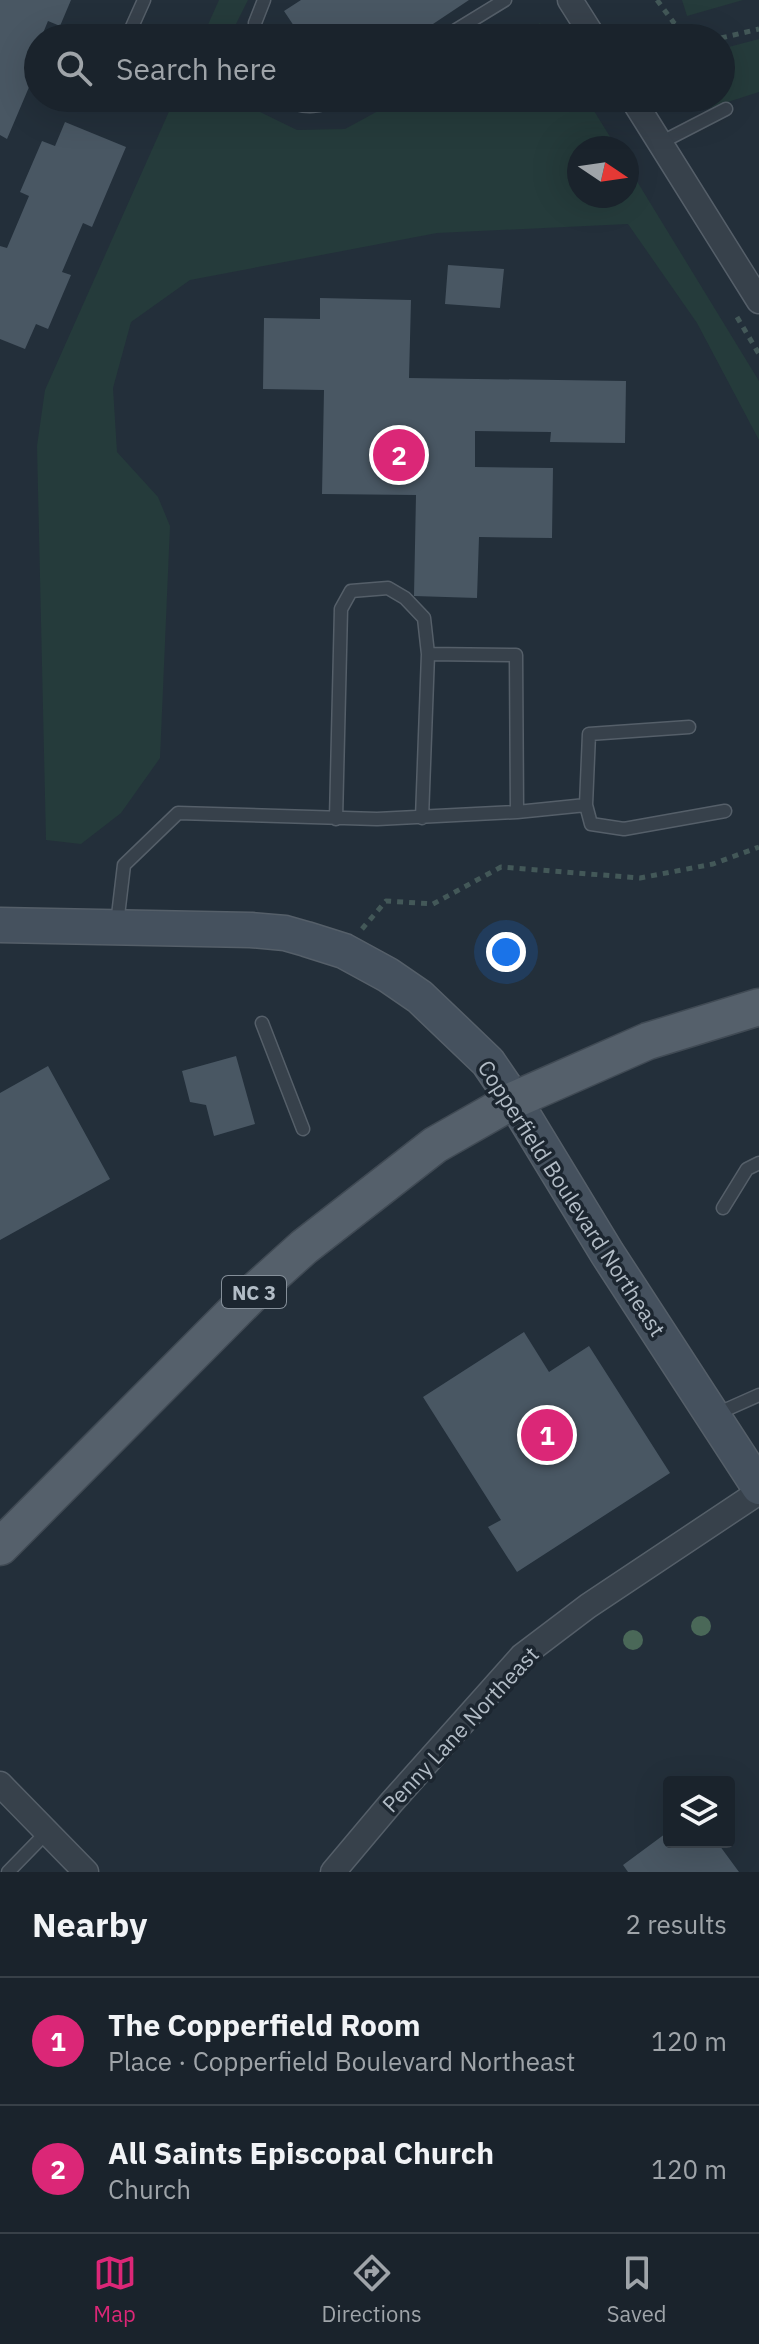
<!DOCTYPE html>
<meta charset="utf-8">
<style>
:root{--surface:#1a232c;--page:#232b34;--text:#f1f3f6;--muted:#9fa4a9;--line:#384048;--accent:#db2777}
body{margin:0;font-family:"IBM Plex Sans",sans-serif;background:var(--page);color:var(--text)}
.controls{position:absolute;right:24px;bottom:24px;display:grid;overflow:hidden;border-radius:8px;box-shadow:0 8px 32px #0002}
.controls button{width:72px;height:72px;display:grid;place-items:center;padding:0;border:0;border-bottom:2px solid var(--line);background:var(--surface);color:var(--text);font:40px sans-serif}
.compass{position:absolute;left:567px;top:136px;width:72px;height:72px;border-radius:50%;background:var(--surface);box-shadow:0 8px 32px #0002;rotate:103deg}
.you{position:absolute;left:506px;top:952px;width:28px;height:28px;margin:-20px;border:6px solid #fff;border-radius:50%;background:#1a73e8;box-shadow:0 0 0 12px #1a73e833}
.badge{display:grid;place-items:center;width:52px;height:52px;border-radius:50%;background:var(--accent);color:#fff;font-size:26px;font-weight:700}
.pin{position:absolute;translate:-50% -50%;border:4px solid #fff;box-shadow:0 2px 8px #0006}
.list{margin:0;padding:0;list-style:none}
h2{display:flex;justify-content:space-between;align-items:center;height:104px;margin:0;padding:0 32px;font-size:34px}
h2 small{font-size:26px;font-weight:400;color:var(--muted)}
.list li{display:grid;grid-template-columns:52px 1fr auto;gap:24px;align-items:center;box-sizing:border-box;height:128px;padding:0 32px;border-top:2px solid var(--line)}
.list b{display:block;font-size:30px;white-space:nowrap}
.list p{margin:0;font-size:26px;white-space:nowrap;color:var(--muted)}
.list em{font-size:26px;font-style:normal;color:var(--muted)}
.icon{flex:none;width:44px;height:44px;fill:none;stroke:currentColor;stroke-width:2;stroke-linecap:round;stroke-linejoin:round}
.map{position:relative;flex:none;width:759px;height:1872px;overflow:hidden}
.search{position:absolute;background:var(--surface);box-shadow:0 8px 32px #0002;left:24px;right:24px;top:24px;height:88px;display:flex;align-items:center;gap:20px;box-sizing:border-box;padding:0 28px;border-radius:44px;color:var(--muted);font-size:30px}
.sheet{height:360px;background:var(--surface)}
nav{display:flex;justify-content:space-around;align-items:center;box-sizing:border-box;height:112px;border-top:2px solid var(--line);background:var(--surface);font-size:22px;color:var(--muted)}
nav a{display:grid;justify-items:center;gap:4px}
nav .on{color:var(--accent)}
.map>svg:first-child{display:block}
.green{fill:#253b3b}
.building{fill:#495763}
.lines{fill:none;stroke-linecap:round;stroke-linejoin:round}
.lane-casing{stroke:#555f69;stroke-width:15}
.street-casing{stroke:#555f69;stroke-width:27}
.secondary-casing{stroke:#555f69;stroke-width:37}
.primary-casing{stroke:#404a54;stroke-width:39}
.path{stroke:#435858;stroke-width:5;stroke-dasharray:6 6;stroke-linecap:butt}
.lane{stroke:#37414b;stroke-width:12}
.street{stroke:#37414b;stroke-width:24}
.secondary{stroke:#45515e;stroke-width:34}
.primary{stroke:#55606b;stroke-width:36}
.tree{fill:#4a6858}
.labels{text-anchor:middle;dominant-baseline:central;stroke-width:7;stroke-linejoin:round;paint-order:stroke}
.shield{fill:#1c2630;stroke:#858f99;stroke-width:2}
.shield-label{font-size:20px;font-weight:bold;fill:#b2bcc6}
.street-label{font-size:22px;fill:#b2bcc6;stroke:#1c2630}
</style>
<div class="map">
<svg width="759" height="1872" viewBox="0 0 759 1872">
<rect width="100%" height="100%" fill="#232f3a"/>
<path class="green" d="M219,0H248L229,38H202Z
M682,0H743L687,16Z
M540,23L549,38H513Z
M759,39V92L706,109L698,98H721V49Z
M175,98H250L258,111L297,130L345,129L402,98H586L617,148H579V196H627V165L759,381V440L697,323L628,224L437,233L190,280L131,322L113,388L117,452L158,497L170,526L160,758L121,813L81,844L46,840L37,446L45,390Z"/>
<path class="building" d="M0,0H71L60,26L48,21L41,38H38V44L27,70L35,73L7,139L0,135Z
M301,0H469L412,38H302L284,11Z
M65,122L126,147L92,227L83,223L62,272L71,275L48,329L36,324L25,349L0,339V246L7,248L29,196L20,192L42,141L55,146Z
M448,265L504,269L500,308L445,304Z
M320,298L411,300L409,378L626,381L625,443L550,442L551,432L475,431V467L553,468L552,538L479,537L477,598L414,596L416,495L322,494L324,390L263,389L264,318L320,319Z
M236,1056L255,1124L214,1136L206,1105L190,1102L182,1071Z
M48,1066L110,1179L0,1240V1093Z
M524,1332L549,1372L589,1346L670,1473L517,1572L488,1527L501,1520L423,1397Z
M669,1831V1842H717L739,1872H628L623,1865Z"/>
<g class="lines">
<defs>
<path id="lane" d="M127,38L144,0
M255,38V23L264,0
M443,38L505,0
M283,98C304,111 322,106 344,98
M660,143L726,109
M428,654L516,655L517,812
M586,805L591,824L624,829L725,811
M336,819L341,609L351,591L388,588L405,598L424,618L428,654L422,818
M117,924L124,865L178,813L377,819L517,812L586,805L589,734L689,727
M262,1023L303,1129
M723,1208L747,1169L759,1163
M714,1415L759,1395
M8,1872L47,1832"/>
<path id="street" d="M570,0L594,38
M632,98L759,301
M0,1784L86,1872
M333,1872L391,1803L522,1656L588,1606L759,1492"/>
<path id="secondary" d="M0,925L251,930L285,933L306,939L344,951L388,975L420,997L488,1062L514,1100L607,1253L759,1487"/>
<path id="primary" d="M0,1547L254,1292L304,1247L435,1145L514,1100L648,1041L759,1007"/>
</defs>
<use href="#lane" class="lane-casing"/>
<use href="#street" class="street-casing"/>
<use href="#secondary" class="secondary-casing"/>
<use href="#primary" class="primary-casing"/>
<path class="path" d="M657,0L674,23L697,38
M721,38L759,29
M737,317L759,354
M362,929L386,901L433,904L501,867L640,878L713,864L759,847"/>
<use href="#lane" class="lane"/>
<use href="#street" class="street"/>
<use href="#secondary" class="secondary"/>
<use href="#primary" class="primary"/>
</g>
<g class="tree">
<circle cx="701" cy="1626" r="10"/>
<circle cx="633" cy="1640" r="10"/>
</g>
<g class="labels">
<rect class="shield" x="222" y="1276" width="64" height="32" rx="6"/>
<g class="shield-label">
<text x="254" y="1292">NC 3</text>
</g>
<g class="street-label">
<text transform="translate(572 1198) rotate(57)">Copperfield Boulevard Northeast</text>
<text transform="translate(460 1729) rotate(-47)">Penny Lane Northeast</text>
</g>
</g>
</svg>
<div class="controls">
<button><svg class="icon" aria-label="layers" viewBox="0 0 24 24"><path d="M12 4l9 5-9 5-9-5zM3 14l9 5 9-5"/></svg></button>
</div>
<svg class="compass" viewBox="-18 -18 36 36"><path d="M0-13l5 13h-10z" fill="#e53935"/><path d="M0 13l5-13h-10z" fill="#9fa4a9"/></svg>
<div class="you"></div>
<div class="pin badge" style="left:547px;top:1435px">1</div>
<div class="pin badge" style="left:399px;top:455px">2</div>
<div class="search"><svg class="icon" aria-label="search" viewBox="0 0 24 24"><circle cx="10" cy="10" r="6"/><path d="M15 15l6 6"/></svg>Search here</div>
</div>
<section class="sheet">
<h2>Nearby<small>2 results</small></h2>
<ul class="list">
<li><span class="badge">1</span><div><b>The Copperfield Room</b><p>Place · Copperfield Boulevard Northeast</p></div><em>120 m</em></li>
<li><span class="badge">2</span><div><b>All Saints Episcopal Church</b><p>Church</p></div><em>120 m</em></li>
</ul>
</section>
<nav>
<a class="on"><svg class="icon" aria-label="map" viewBox="0 0 24 24"><path d="M3 6l6-2 6 2 6-2v14l-6 2-6-2-6 2zM9 4v14M15 6v14"/></svg>Map</a>
<a><svg class="icon" aria-label="directions" viewBox="0 0 24 24"><path d="M12 3l9 9-9 9-9-9zM9 14v-3h6M13 9l2 2-2 2"/></svg>Directions</a>
<a><svg class="icon" aria-label="saved" viewBox="0 0 24 24"><path d="M7 4h10v16l-5-4-5 4z"/></svg>Saved</a>
</nav>
